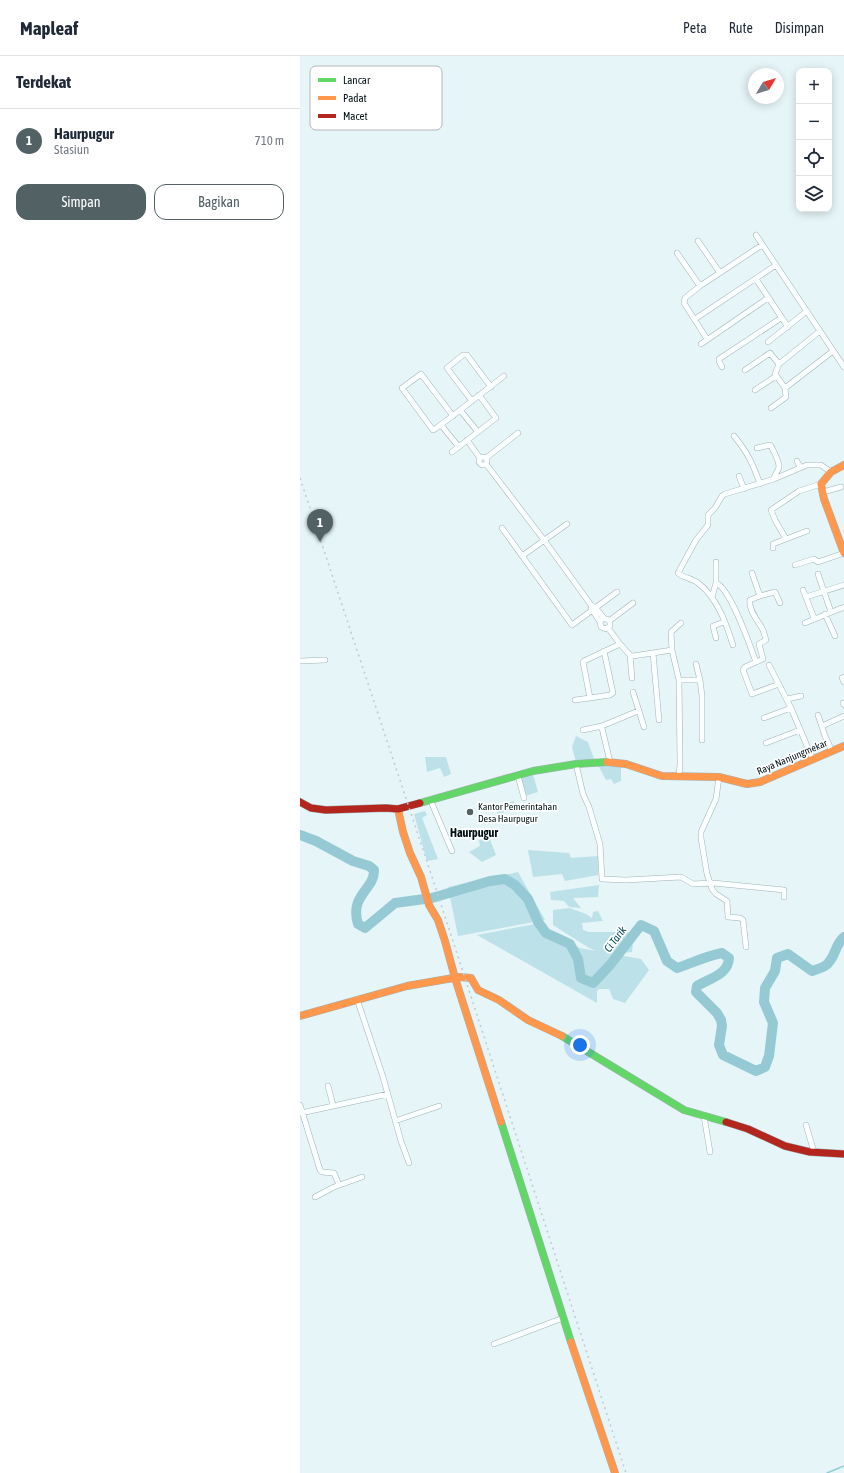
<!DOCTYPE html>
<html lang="id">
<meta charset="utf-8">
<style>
:root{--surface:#fff;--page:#f2f2f3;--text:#1f2937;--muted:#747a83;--line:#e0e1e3;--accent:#526164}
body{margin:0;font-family:"Asap Condensed",sans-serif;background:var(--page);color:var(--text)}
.controls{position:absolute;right:12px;top:12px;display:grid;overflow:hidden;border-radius:8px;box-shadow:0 2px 10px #0003}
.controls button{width:36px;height:36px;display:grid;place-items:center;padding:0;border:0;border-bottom:1px solid var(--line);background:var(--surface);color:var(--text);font:20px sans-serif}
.compass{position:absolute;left:448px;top:12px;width:36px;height:36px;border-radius:50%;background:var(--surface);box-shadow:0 2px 10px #0003;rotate:52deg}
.you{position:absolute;left:280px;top:989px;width:14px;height:14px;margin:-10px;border:3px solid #fff;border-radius:50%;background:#1a73e8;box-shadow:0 0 0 6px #1a73e833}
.badge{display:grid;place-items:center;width:26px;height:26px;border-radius:50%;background:var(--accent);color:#fff;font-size:13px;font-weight:700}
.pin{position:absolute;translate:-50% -33px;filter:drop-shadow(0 1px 2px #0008)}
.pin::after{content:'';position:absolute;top:21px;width:14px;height:12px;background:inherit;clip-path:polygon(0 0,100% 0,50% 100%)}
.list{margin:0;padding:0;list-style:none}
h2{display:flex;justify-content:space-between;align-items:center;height:52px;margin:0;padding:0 16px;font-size:17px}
h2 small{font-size:13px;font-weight:400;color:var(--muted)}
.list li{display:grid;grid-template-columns:26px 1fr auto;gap:12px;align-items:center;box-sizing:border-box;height:64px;padding:0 16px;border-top:1px solid var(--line)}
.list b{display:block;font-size:15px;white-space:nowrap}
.list p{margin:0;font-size:13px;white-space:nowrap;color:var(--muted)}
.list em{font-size:13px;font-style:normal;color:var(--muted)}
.actions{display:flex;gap:8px;padding:12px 16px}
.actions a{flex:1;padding:9px 0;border:1px solid var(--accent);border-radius:12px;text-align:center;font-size:14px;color:var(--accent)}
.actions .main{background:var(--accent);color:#fff}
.icon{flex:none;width:22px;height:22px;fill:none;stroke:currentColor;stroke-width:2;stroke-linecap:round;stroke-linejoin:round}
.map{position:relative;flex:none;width:544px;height:1417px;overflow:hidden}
header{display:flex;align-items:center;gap:24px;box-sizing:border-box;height:56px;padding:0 20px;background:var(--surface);border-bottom:1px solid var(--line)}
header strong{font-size:19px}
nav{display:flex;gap:22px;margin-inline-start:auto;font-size:14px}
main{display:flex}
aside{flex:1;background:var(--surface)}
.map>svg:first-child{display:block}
.green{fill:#bde1e8}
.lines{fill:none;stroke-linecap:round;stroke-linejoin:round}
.stream{stroke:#95cad4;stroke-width:1.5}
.river{stroke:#95cad4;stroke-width:10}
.street-casing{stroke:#a2b1b4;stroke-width:6}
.fast-casing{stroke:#a2b1b4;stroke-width:8}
.slow-casing{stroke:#a2b1b4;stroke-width:8}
.jam-casing{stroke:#a2b1b4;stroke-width:8}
.street{stroke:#fbfefe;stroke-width:5}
.fast{stroke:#63d668;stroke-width:7}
.slow{stroke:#ff974d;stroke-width:7}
.jam{stroke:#b3261e;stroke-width:7}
.rail{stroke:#c4c9ca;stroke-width:1.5;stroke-dasharray:2 4;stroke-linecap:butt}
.poi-dot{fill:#526164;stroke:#fff;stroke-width:1.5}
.labels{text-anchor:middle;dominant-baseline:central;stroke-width:3.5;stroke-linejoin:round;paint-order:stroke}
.street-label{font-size:10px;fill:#021115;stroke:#fff}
.poi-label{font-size:10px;fill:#021115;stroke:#fff;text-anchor:start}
.water-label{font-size:11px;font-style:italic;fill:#074853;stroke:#fff}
.quarter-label{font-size:12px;font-weight:bold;fill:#021115;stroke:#fff}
.key{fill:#fff;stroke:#b3b8b9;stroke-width:1}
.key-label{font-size:11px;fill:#021115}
</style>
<header>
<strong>Mapleaf</strong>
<nav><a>Peta</a><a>Rute</a><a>Disimpan</a></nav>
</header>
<main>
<aside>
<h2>Terdekat<small></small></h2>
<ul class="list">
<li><span class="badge">1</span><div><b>Haurpugur</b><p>Stasiun</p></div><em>710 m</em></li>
</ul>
<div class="actions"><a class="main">Simpan</a><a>Bagikan</a></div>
</aside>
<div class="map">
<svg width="544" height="1417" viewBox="0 0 544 1417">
<rect width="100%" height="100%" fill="#e6f5f8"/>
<path class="green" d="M276,680L288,686L294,703L276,706L272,691Z
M125,701H146L151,718L144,721L140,712L127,716Z
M298,709L321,710V725L314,728L311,723L306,724Z
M233,718L238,736L225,740L220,722Z
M213,745L219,752L197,758L198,752Z
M125,755L127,759L122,762L138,803L127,805L114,758Z
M189,781L196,799L182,806L169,796L180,790L179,784Z
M228,794L269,797L271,802L298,800V819L265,825L262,818L233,821Z
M218,816L245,864L158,880L148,831Z
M299,829L298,841L273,842L281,852L269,851L264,845L251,844L250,836Z
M270,852L286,858L292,862L293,856L298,855L303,865L282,867L283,874L289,876H334L332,896L313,898L341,903L349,914L325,947L313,943L309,933H299L297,935V947L177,879L235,868L280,892L296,895L289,892L253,869V854Z"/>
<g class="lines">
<path class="stream" d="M527,1417L544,1410"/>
<path class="river" d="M0,779L16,785L53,805L69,810L74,814C75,833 49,839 58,868L65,872L95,847L132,842L190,825L205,823L215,829L228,843L238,866L246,877L270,888L278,903L281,922L293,927L310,909L341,869L354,875L367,905L377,912C392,907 406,900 422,897L429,902C428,919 410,922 397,930L396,936L417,957L421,964L422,970L419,989L423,999L456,1015L465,1011L469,1000L473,967L464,946L465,932L475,915L477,902L488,898L512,915C518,913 526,911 529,906C536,898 535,889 544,881"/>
<defs>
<path id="street" d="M456,179L544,311
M398,185L420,217
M377,197L400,230
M456,223L488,271
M395,263L476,209
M407,283L384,247L385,242L400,230L462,189
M468,286L507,255
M401,288L468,242
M479,308L520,275
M422,311L419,305V303L481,262
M445,314L470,297L479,308L475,318L485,332
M455,334L476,320
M172,345L147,312L163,299H167L191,331
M471,352L486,341L485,332L533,295
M160,354L178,376
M153,360L121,318L102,332L133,374L135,373C158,356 181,338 204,320
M141,369L159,391
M434,380C448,397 453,408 460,428
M167,384L180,402
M457,392L470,389L471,390C474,396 479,404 479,411C478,416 474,418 474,423
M152,396L196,362L179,339
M179 405a4 4 0 1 1 8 0a4 4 0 1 1-8 0Z
M186,402L218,377
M497,405L500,411
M186,408L244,484L291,549L296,552L304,562
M439,420L444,433
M523,436L541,431
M202,472L272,569L317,536
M486,483L475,464L471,454L499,435L521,428
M473,492V488L507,475
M222,500L267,468
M495,509L514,503L518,506L544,497
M452,517L460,540
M518,518L531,556
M416,527C431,533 450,590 456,606
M503,534L514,562
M412,541L416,527V506
M506,541L544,529
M291,552L300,566L301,571L306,573L310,570V566L307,563H302L300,566
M525,558L535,580
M309,565L333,547
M505,567L544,551
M308,572L320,588
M416,582L413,570L424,566
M433,589C426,567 417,541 398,527C392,522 383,522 378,517L396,484L408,469V459L415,452L422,440L425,438L474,423L507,409H521L531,416
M372,594L371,576L381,567
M304,595L313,637L310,639L290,642L283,606L284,605L320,588L330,599L333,600L372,594L379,624L380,706
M353,597L359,664
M330,599L332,622
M0,605L25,604
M469,609L491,652L513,704
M544,621L542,622L544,626
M379,624H400L396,608
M400,624L402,640V684
M479,628L452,638L443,614L445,611L463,603L459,588L466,584C465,581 464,577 463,574C459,566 448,554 450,544L460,540L475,536L480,547
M333,636L344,671
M487,643L501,640
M275,644L290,642
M543,647L544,649
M518,659L525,680L532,695
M464,662L491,652
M522,670L544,660
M283,674L302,670
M466,687L500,674
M310,706L302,672V670L338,655
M276,708L283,738L289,751L300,788L302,823L326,824L381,821L393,828L413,827L484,834V841
M218,720L224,742
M379,720L380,708
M419,721L416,743L401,776V782L407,818L412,833L416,838L427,845L428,861L440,862L443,864L446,891
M130,743L152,795
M57,943L83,1021L101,1085L109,1107
M28,1030L33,1049
M0,1049L20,1114L22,1116L34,1117L39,1129
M1,1057L88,1038
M404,1060L410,1096
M95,1065L139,1050
M506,1069L514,1096
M15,1141L34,1131L62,1121
M194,1288L263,1262"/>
<path id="fast" d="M120,747L233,715L276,708L307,706
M262,980L384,1054L426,1066
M201,1066L271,1286"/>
<path id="slow" d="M544,409L531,416L521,428L524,443L544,497
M307,706L326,708L362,720L419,721L447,728L460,726L544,690
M98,753L103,776L110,797L121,821L129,849L138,864L145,885L155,922L201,1066
M0,960L107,930L159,921L171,922L178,934L199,944L228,964L262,980
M271,1286L315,1417"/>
<path id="jam" d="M0,746L11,752L26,754L86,752L98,753L120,747
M426,1066L448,1073L485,1090L510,1096L544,1098"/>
</defs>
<use href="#street" class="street-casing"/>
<use href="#fast" class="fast-casing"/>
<use href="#slow" class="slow-casing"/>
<use href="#jam" class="jam-casing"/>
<use href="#street" class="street"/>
<use href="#fast" class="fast"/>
<use href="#slow" class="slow"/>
<use href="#jam" class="jam"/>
<path class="rail" d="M0,422L136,833L326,1417"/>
</g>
<circle class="poi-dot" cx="170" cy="756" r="4"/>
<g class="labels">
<g class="street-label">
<text transform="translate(492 701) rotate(-23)">Raya Nanjungmekar</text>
</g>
<g class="poi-label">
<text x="178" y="750">Kantor Pemerintahan<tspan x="178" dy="12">Desa Haurpugur</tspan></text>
</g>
<g class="water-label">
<text transform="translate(315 883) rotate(-53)">Ci Tarik</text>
</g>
<g class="quarter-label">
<text x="174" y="777">Haurpugur</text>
</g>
</g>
<rect x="10" y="10" width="132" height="64" rx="6" class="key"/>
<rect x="18" y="22" width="18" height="4" fill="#63d668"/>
<rect x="18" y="40" width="18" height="4" fill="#ff974d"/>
<rect x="18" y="58" width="18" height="4" fill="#b3261e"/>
<g class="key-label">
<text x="43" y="28">Lancar</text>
<text x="43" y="46">Padat</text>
<text x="43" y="64">Macet</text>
</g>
</svg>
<div class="controls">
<button>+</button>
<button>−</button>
<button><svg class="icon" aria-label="locate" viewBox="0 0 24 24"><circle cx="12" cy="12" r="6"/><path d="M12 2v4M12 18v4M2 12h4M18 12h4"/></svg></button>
<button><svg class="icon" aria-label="layers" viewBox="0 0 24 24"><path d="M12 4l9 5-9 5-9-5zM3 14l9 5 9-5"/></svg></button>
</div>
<svg class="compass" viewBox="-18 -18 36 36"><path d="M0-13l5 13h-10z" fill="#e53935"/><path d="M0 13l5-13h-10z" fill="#747a83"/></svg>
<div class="you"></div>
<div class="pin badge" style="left:20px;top:486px">1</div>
</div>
</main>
